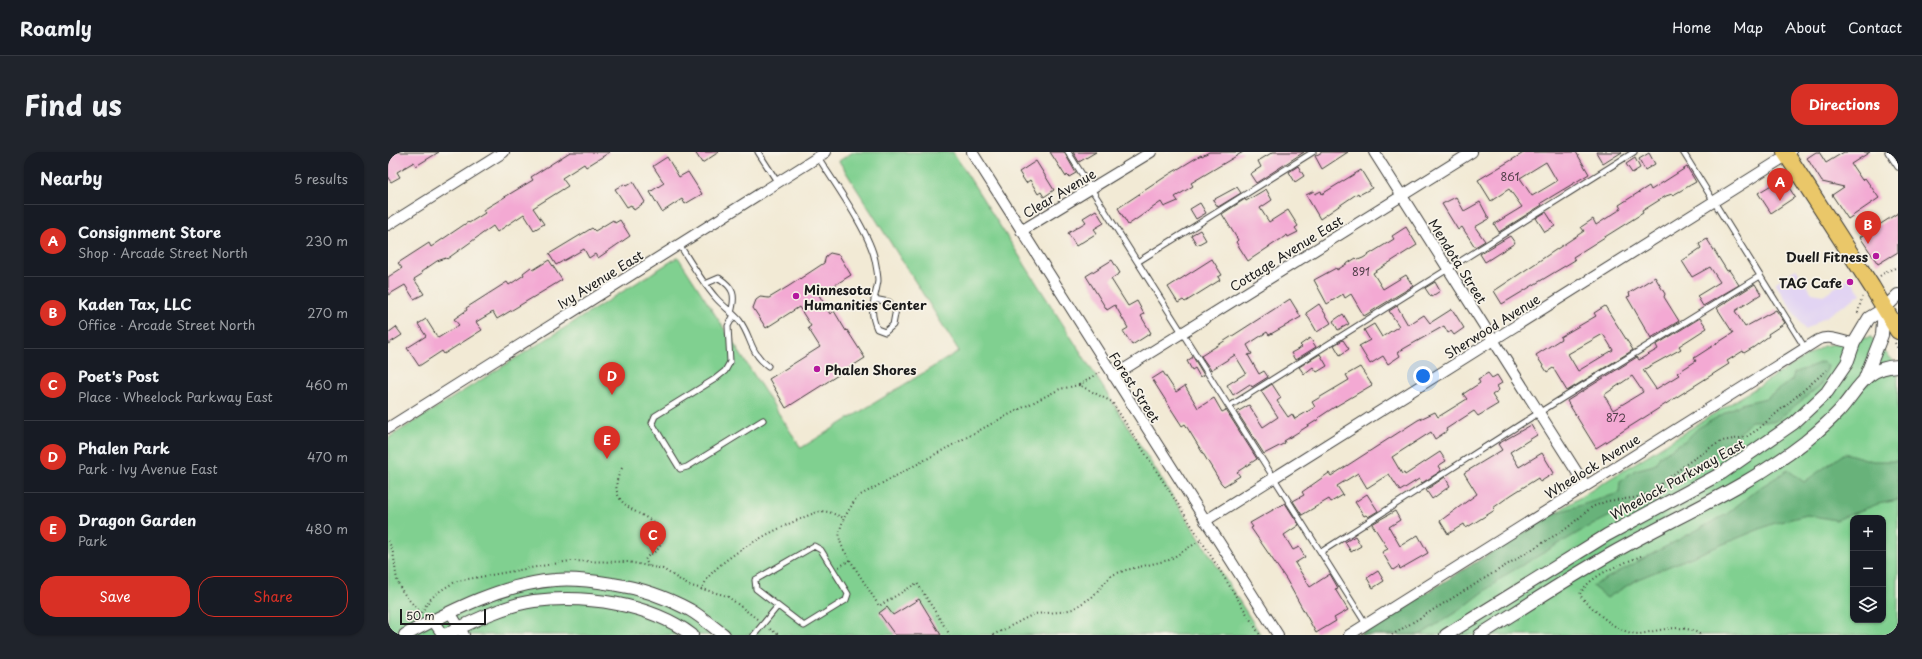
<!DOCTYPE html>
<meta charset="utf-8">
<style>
:root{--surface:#171b24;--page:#20242c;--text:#f1f3f6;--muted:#9ea1a6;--line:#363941;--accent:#d93025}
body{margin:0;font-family:"Playpen Sans",sans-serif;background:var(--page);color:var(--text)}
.controls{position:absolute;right:12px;bottom:12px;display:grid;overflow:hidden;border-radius:8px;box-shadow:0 1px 3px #0004}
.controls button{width:36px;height:36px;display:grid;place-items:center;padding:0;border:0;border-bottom:1px solid var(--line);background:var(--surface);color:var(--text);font:20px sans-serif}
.scale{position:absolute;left:12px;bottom:10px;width:86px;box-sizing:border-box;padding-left:4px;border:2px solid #1c1c1c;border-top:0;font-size:11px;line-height:14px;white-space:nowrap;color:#1c1c1c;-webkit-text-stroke:3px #f7f3e8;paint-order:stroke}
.you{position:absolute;left:1035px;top:224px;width:14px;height:14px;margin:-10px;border:3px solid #fff;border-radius:50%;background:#1a73e8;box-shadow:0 0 0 6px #1a73e833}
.badge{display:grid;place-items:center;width:26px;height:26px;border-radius:50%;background:var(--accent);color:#fff;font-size:13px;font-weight:700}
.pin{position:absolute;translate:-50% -33px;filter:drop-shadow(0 1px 2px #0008)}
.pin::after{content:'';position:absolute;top:21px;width:14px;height:12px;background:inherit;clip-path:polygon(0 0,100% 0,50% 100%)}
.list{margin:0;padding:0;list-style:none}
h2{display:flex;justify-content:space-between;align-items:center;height:52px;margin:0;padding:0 16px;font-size:17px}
h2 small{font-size:13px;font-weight:400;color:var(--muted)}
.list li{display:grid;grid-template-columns:26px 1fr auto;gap:12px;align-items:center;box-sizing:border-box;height:72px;padding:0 16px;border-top:1px solid var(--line)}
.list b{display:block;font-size:15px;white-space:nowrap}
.list p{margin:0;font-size:13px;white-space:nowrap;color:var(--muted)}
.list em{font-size:13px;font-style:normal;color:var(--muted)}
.actions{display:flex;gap:8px;padding:12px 16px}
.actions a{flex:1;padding:9px 0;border:1px solid var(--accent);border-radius:16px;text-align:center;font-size:14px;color:var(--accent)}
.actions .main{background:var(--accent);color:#fff}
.icon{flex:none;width:22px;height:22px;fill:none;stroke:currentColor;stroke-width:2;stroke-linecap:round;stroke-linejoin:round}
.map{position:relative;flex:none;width:1510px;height:483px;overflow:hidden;border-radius:16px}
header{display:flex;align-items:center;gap:24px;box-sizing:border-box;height:56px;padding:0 20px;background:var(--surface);border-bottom:1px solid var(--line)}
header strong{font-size:19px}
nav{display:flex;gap:22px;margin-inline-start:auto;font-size:14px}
.intro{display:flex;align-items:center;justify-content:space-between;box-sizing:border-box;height:96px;padding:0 24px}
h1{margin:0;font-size:28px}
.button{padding:10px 18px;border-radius:16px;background:var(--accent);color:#fff;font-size:14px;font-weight:700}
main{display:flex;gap:24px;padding:0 24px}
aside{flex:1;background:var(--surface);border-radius:16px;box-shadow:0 1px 3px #0004}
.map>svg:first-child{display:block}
.built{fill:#e2d4f3}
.green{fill:#80d090;stroke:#4e7656;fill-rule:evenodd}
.forest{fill:#68b27a;stroke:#42674b}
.building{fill:#f3a9d3;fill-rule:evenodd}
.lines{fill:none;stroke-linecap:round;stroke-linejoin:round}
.service-casing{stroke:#3c3b38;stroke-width:7}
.minor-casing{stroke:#3c3b38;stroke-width:12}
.tertiary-casing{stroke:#3c3b38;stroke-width:14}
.primary-casing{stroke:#3c3b38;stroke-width:18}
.path{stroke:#3c3b38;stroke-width:2;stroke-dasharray:1 3;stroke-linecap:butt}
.service{stroke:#fff;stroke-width:5}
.minor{stroke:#fff;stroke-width:10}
.tertiary{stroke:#fff;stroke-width:12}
.primary{stroke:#eac769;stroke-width:16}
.poi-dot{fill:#b5179e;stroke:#f7f3e8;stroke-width:1.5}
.labels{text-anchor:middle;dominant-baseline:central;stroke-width:3.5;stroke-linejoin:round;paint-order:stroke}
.number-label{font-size:11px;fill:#523f4a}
.street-label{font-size:13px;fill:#1c1c1c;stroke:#f7f3e8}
.poi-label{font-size:13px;font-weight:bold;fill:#1c1c1c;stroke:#f7f3e8;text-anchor:end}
</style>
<header>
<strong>Roamly</strong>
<nav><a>Home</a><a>Map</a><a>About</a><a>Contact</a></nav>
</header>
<div class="intro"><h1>Find us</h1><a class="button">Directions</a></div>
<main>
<aside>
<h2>Nearby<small>5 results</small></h2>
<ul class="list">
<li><span class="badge">A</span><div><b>Consignment Store</b><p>Shop · Arcade Street North</p></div><em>230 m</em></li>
<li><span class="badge">B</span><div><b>Kaden Tax, LLC</b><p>Office · Arcade Street North</p></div><em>270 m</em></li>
<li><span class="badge">C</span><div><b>Poet's Post</b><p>Place · Wheelock Parkway East</p></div><em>460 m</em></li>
<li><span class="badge">D</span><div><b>Phalen Park</b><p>Park · Ivy Avenue East</p></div><em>470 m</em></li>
<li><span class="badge">E</span><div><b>Dragon Garden</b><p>Park</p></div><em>480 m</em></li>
</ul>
<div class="actions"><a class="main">Save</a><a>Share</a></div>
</aside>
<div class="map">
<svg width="1510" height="483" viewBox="0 0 1510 483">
<rect width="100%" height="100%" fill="#f7f3e8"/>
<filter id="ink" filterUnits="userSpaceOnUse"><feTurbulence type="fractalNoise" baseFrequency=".025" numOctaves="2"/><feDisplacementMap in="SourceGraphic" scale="8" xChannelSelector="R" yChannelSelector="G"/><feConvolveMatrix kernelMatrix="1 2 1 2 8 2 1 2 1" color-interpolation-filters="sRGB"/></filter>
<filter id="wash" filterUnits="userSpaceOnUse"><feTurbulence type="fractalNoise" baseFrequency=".012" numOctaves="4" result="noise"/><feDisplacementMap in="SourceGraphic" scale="16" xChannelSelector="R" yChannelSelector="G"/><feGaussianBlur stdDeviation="0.9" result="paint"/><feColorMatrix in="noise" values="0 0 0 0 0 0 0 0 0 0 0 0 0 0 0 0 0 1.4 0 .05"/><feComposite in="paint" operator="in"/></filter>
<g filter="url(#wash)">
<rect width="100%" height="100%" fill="#f2ead5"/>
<path class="built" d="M1408,117L1424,141L1435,143L1462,126L1473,142L1417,178L1387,131Z"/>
<path class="green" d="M465,0H565L873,483H0V286L290,105L413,296L571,199L451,9Z
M1483,185L1510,214V483H971L1435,194ZM1465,366H1495V468H1465Z"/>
<path class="forest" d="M1434,210L1440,213L1434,232L1388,269H1363L1337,297L1286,331L1193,379L1119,422L1076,455L1032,483H971L1165,362L1231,341L1232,329L1247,318L1266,313L1273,303L1298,288L1310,276L1353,252L1378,246L1404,228L1406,221Z
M1457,301L1485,309H1510V348L1490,352L1448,368L1419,363L1384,372L1250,427L1219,446L1204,434L1339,362L1368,338L1400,318L1416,330Z"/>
<g id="blocks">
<path class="building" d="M0,0H51L28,14L26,10L9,20L12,25L3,30L0,26Z
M182,0H222L198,15L196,12L174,26L180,34L145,56L156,72L146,78L136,62L109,80L105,74L59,107L58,106L49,109L33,120L34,122L26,127L36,142L26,147L17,133L0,143V125L14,116L10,111L41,91L43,95L80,70L81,71L97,61L95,58L145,28L143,25Z
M307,0H331L314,11Z
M662,0H676L688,21L681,25L679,23L678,25Z
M685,0H708L691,10Z
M821,0H855L803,31L805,34L787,45L790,49L776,55L773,50L740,73L730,56L780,23L813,3L814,4Z
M885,0H916L868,31L862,22L873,15L870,9Z
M934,0H960L934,17L927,4Z
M1137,0H1188L1201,22L1153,51L1154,53L1111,80L1106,72L1134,55L1121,37L1103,49L1090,28ZM1158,10L1169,29L1144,44L1132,26Z
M1208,0H1234L1215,12Z
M1428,0H1431L1438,11L1456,0H1482L1463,12L1474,28L1477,26L1491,46L1460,67L1444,43L1456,35L1434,30L1419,6Z
M1261,1L1267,12L1257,18L1251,7Z
M279,5L291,25L300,20L314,42L297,52L294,47L274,60L262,40L276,31L265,14Z
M1247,6L1252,16L1244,21L1238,12Z
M648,9L666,38L656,45L653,40L650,42L642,28L638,31L631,20Z
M910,14L916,24L907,30L901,20Z
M1299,15L1308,30L1285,43L1284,42L1278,44L1254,59L1255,61L1185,105L1187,108L1114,152L1106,139L1196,79L1193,75L1205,67L1208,73L1233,57L1231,53L1253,39L1261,34L1263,38Z
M973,18L984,36L971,43L970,41L932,67L918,43L926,39L927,42L933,39L934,42Z
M1395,26L1407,45L1383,61L1370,41Z
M245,30L257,50L246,58L243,53L239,55L227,37L236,32L238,34Z
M849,35L853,41L830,55L825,48Z
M878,37L884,48L872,56L881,70L900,58L910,74L907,76L910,80L900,85L899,83L860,109L848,90L850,88L834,62L857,47L858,49Z
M1068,45L1076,59L1092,50L1101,67L1087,75L1097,89L1087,95L1074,75L1070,78L1054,52Z
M812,51L818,61L808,67L802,57Z
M708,58L716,71L706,77L709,81L688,94L680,81L698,70L695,66Z
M1158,60L1167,74L1157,80L1148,66Z
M1510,61V100L1490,112L1472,85Z
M225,68L227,71L232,68L242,84L210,106L207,102L201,106L196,97L168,113L161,102L204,76L207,79Z
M1018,75L1029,93L985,121L995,137L1018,123L1025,134L976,164L963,142L957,146L955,142L939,152L926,128L948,116L949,118L968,106L970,108L975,106L1006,87L1004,84Z
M812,78L818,88L809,93L803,83Z
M1122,84L1127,91L1097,110L1092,102Z
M1319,87L1339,119L1341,118L1351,133L1315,154L1309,144L1332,130L1322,115L1304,125L1294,109L1313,96L1311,92Z
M442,101L451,103L463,123L431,143L442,162L446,159L458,179L459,178L477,206L398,256L381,227L432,195L420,176L423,174L411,155L378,176L365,156L368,148L372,145L381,146L401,134L436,111L438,104Z
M824,107L834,123L830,125L832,128L797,150L795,148L790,151L780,135Z
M161,108L174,128L109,167L105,160L88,170L94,178L56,202L54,199L31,214L19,196L38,184L30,172L38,167L50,186L71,173L66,167L79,158L78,156L119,130L121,133L136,123L135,121L143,115L145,118Z
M724,108L732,121L723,127L740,154L749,149L756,162L753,164L763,181L744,193L735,179L740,176L727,153L719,158L698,124Z
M1267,125L1277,142L1276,145L1291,169L1263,186L1239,145L1242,144L1241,141Z
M1047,130L1052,139L1043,145L1037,136Z
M1367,132L1373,142L1347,159L1357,175L1388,158L1397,171L1380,182L1381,184L1366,195L1356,201L1355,199L1339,209L1341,212L1208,296L1179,249L1249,205L1251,208L1270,197L1268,193L1312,166L1319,176L1291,194L1293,197L1255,218L1268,237L1291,223L1289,221L1308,209L1306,206L1345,181L1329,156ZM1244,224L1255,240L1225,258L1216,243Z
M902,147L913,165L881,183L879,180L859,193L864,202L860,203L871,222L876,219L880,225L864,235L862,232L845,243L839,233L858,221L847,203L823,218L813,204Z
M931,152L943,171L929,180L918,161Z
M1009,154L1020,173L1036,163L1042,171L1064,157L1076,176L1066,183L1063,179L1060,181L1056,174L1010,200L1012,204L1000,212L995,204L982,212L971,194L982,188L976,178L986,172L994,185L1011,174L1001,159Z
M1217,154L1245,198L1179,239L1165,216L1159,220L1148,203L1173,187L1172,185L1208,164L1206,161ZM1215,182L1225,198L1190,219L1180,202Z
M955,162L961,172L950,178L945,169Z
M8,175L14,183L0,192V181Z
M922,186L928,195L907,208L903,201L914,195L912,193Z
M955,188L961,197L952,203L946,193Z
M932,202L939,214L929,220L925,215L916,222L911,215Z
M805,205L816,223L812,225L807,216L804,218L799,209Z
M972,215L984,233L945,256L930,266L931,267L896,289L897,291L876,302L849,260L861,253L875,275L890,265L873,239L884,232L893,246L889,249L900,265L904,262L907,267L927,255L924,250L961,228L958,223Z
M775,220L788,240L797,234L810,256L826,246L834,260L838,258L869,307L849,320L852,324L836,334L833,331L797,272L794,274L764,227Z
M1100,221L1104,226L1109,223L1114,231L1109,234L1111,238L1104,243L1110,252L1090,264L1086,259L1058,277L1059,279L1047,287L1043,280L1004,305L1014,322L1016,321L1017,323L1052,300L1058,309L1050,314L1053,319L1034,331L1031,327L1012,339L1001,322L979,336L970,321L949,334L955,343L943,350L941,347L914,363L905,349L916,343L914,340L941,321L943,324L1030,268L1047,260L1050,265L1079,247L1075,242L1092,231L1090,227Z
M1143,273L1149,283L1122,300L1131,315L1154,301L1166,321L1152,330L1150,326L1123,343L1105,356L1107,358L1078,376L1076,372L1060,382L1052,369L1089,342L1076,321L1114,298L1110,292Z
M1057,325L1062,334L1044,347L1038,338Z
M979,342L990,359L980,365L978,363L976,364L967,350Z
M897,351L911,373L896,383L905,398L911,395L917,405L907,411L922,435L942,422L950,436L947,437L960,458L946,466L948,469L928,481L898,427L863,376L865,375L862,371Z
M1007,359L1012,368L1001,375L1012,394L1030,383L1040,401L1012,417L1011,414L1005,418L994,400L1000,397L984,372Z
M967,384L973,394L963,400L957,390Z
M990,419L996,429L985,436L979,426Z
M531,447L553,483H507L491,461L499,455L505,463Z"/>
</g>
</g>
<g filter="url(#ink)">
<use href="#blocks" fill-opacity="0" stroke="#3c3b38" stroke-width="1"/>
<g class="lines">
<defs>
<path id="service" d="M370,0L390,31
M680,0L978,472
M1295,0L1417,196
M1500,0L1510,15
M430,5C446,31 481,79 487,108C488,114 490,122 490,129C487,149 480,157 489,177L497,180L505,173L508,157L501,150L486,147
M291,92C303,111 314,130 328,146C335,154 344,160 351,168C364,185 361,200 380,214
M751,109L925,0
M317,132L331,126C346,136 348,143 343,161
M346,163L340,174L342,210L337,219L327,227L267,264L264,271L292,317L299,315L375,268
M842,254L1246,0
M426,394L433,398L460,442L458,448L416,474L368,437L367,428Z
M933,400L1144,265L1372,124
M366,483L389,455"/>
<path id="minor" d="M584,0L890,483
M986,0L1197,333
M0,73L116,0
M633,79L763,0
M725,224L1084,0
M0,276L438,0
M817,369L1403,1
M62,460L76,483
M45,469L55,483
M961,483L1430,188C1442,182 1453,190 1466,191"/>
<path id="tertiary" d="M1477,226L1494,183L1496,157
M17,483C63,459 114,432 167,428C186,426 206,429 224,432C252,436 278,445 302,458C314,465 325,475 336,483
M57,483C83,470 117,453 146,449C198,443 261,451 304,483
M1058,483L1219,383L1334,321L1406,271L1439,240L1459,211L1466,191L1481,166L1496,157L1510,143
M1092,483C1141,452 1189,420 1239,393C1299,360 1363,332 1417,290C1428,281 1441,270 1451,259C1470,238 1477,215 1510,214"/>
<path id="primary" d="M1397,0L1484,135L1510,179"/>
</defs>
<use href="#service" class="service-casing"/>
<use href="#minor" class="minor-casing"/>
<use href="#tertiary" class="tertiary-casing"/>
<use href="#primary" class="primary-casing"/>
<path class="path" d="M1492,124L1499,119L1510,115
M1470,161L1474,145
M1507,191L1510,197
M691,233L712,220
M234,316C209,363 276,359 274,385C273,402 262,399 257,408L261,414
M0,389C8,401 6,418 10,431C15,443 25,452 33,461
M1253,404C1232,413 1203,422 1192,442L1194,446C1210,461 1227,480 1250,482C1255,482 1261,480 1266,479C1282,476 1299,473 1313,483
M462,408L491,454L529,431L562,483
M451,415L462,408C451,390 448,386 456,366
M313,438C316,433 319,426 323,422C347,396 399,371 432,359L441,360L456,366L469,345L614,266L672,237L691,233L724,250L813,388L872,483
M34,461C40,445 54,437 69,429L182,409L240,410L275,417L300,433L339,444L369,467
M382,477L391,483
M605,483L646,462L672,460L685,457L704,445L724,423L738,418L781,408L813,388
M1004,483L1179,376L1204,355L1219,349L1245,346L1260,342L1301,310L1325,294L1334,289L1358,285L1369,278L1439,218"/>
<use href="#service" class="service"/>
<use href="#minor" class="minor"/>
<use href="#tertiary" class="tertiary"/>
<use href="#primary" class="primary"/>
</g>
</g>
<g class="poi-dot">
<circle cx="1488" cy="104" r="4"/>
<circle cx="1462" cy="130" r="4"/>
<circle cx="408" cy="144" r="4"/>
<circle cx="429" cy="217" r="4"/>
</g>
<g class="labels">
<g class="number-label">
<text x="1122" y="24">861</text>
<text x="973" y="119">891</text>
<text x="1228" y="265">872</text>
</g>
<g class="street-label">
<text transform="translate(671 41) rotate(-31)">Clear Avenue</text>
<text transform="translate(898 101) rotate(-32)">Cottage Avenue East</text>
<text transform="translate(1070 109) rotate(58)">Mendota Street</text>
<text transform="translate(212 127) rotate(-32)">Ivy Avenue East</text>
<text transform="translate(1104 174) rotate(-32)">Sherwood Avenue</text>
<text transform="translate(747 235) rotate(57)">Forest Street</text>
<text transform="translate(1204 314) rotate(-32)">Wheelock Avenue</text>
<text transform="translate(1289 327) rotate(-29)">Wheelock Parkway East</text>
</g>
<g class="poi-label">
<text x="1480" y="104">Duell Fitness</text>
<text x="1454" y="130">TAG Cafe</text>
<text x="416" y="137" text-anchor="start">Minnesota<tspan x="416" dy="15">Humanities Center</tspan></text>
<text x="437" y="217" text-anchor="start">Phalen Shores</text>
</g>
</g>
</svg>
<div class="controls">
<button>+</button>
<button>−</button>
<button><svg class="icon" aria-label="layers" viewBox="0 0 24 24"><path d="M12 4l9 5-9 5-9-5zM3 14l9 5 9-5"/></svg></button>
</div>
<div class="scale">50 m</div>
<div class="you"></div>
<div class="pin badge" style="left:1392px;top:49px">A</div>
<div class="pin badge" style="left:1480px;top:92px">B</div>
<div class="pin badge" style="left:265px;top:402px">C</div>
<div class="pin badge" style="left:224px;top:243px">D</div>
<div class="pin badge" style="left:219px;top:307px">E</div>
</div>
</main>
